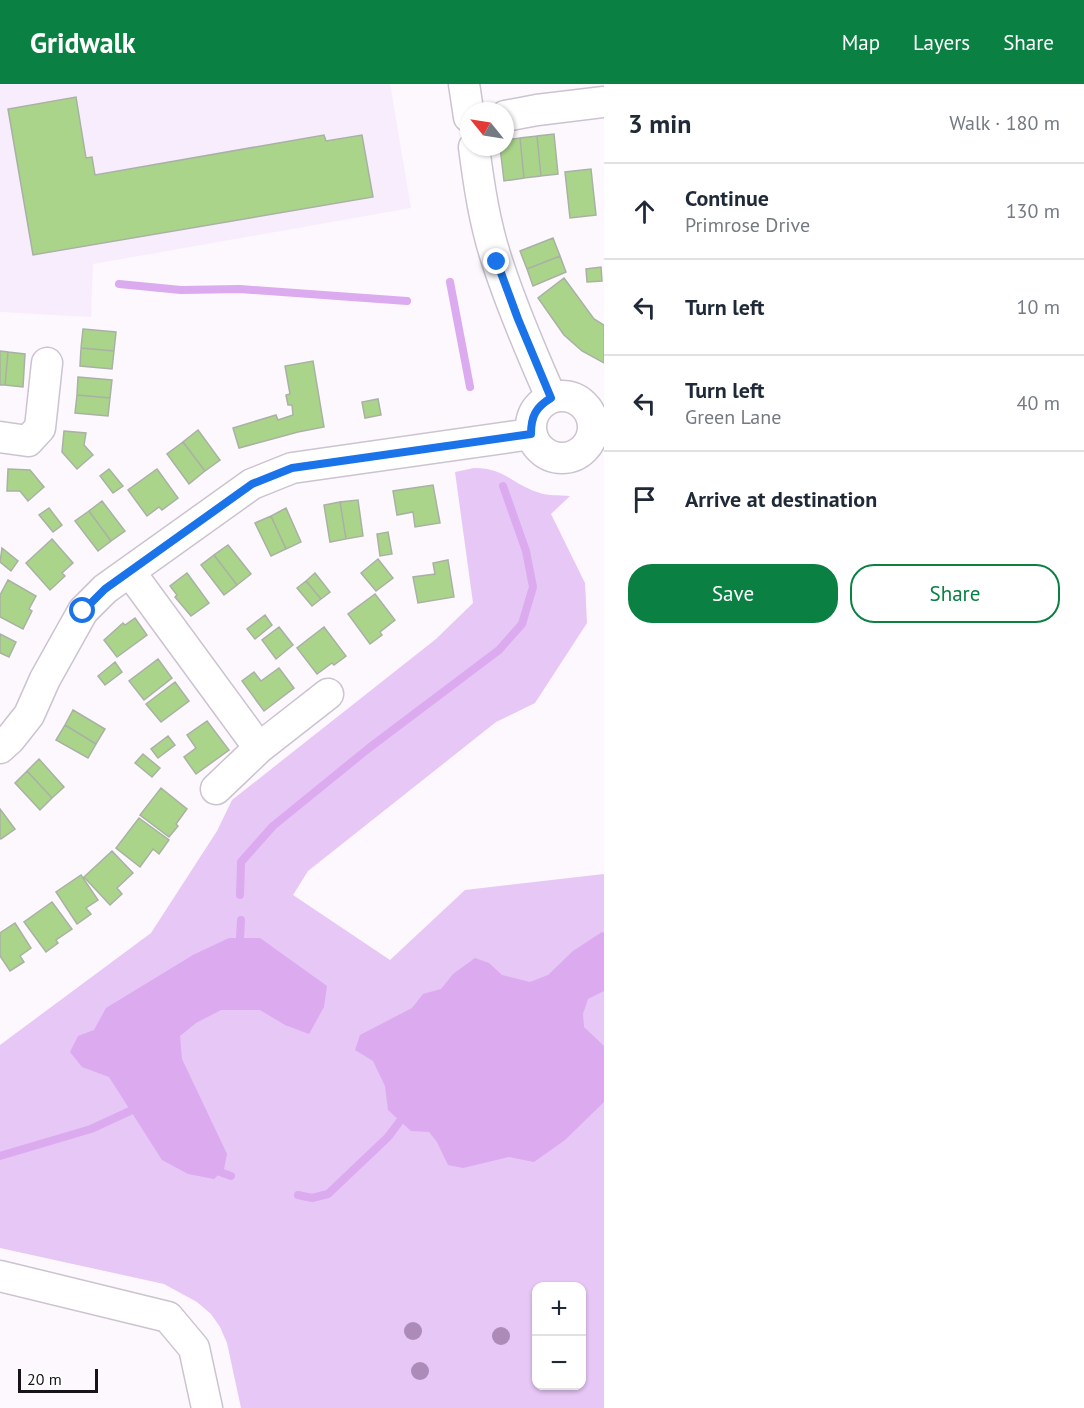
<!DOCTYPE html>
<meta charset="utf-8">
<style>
:root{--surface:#fff;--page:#f2f2f3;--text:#1f2937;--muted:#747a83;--line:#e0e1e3;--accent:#0b8043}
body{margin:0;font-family:"PT Sans",sans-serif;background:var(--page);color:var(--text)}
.controls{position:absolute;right:18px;bottom:18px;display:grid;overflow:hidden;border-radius:12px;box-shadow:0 2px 4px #0004}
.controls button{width:54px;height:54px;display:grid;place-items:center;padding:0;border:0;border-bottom:2px solid var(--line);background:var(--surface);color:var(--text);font:30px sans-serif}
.compass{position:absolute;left:460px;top:18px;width:54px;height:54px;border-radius:50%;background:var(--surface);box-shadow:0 2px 4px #0004;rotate:300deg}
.scale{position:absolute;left:18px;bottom:15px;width:80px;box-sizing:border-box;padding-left:6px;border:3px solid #171419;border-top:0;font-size:16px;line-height:21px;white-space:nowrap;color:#171419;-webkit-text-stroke:4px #fff;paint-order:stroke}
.stop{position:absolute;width:18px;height:18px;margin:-14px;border:4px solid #1a73e8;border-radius:50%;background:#fff}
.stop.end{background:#1a73e8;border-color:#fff;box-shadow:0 2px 6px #0008}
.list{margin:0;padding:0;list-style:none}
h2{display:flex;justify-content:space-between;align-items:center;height:78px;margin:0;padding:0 24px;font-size:26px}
h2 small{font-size:20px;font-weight:400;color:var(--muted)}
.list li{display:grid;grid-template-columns:39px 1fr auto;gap:18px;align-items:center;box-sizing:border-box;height:96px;padding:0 24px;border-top:2px solid var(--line)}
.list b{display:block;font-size:22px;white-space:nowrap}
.list p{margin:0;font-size:20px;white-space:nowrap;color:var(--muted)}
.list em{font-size:20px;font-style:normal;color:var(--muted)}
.actions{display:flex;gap:12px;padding:18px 24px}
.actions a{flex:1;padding:14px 0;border:2px solid var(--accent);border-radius:24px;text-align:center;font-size:21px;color:var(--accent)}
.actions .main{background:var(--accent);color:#fff}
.icon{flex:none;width:33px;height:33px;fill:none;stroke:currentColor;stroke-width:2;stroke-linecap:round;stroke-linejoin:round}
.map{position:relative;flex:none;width:604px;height:1324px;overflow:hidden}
header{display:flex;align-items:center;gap:36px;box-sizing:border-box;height:84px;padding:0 30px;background:var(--accent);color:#fff}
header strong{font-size:28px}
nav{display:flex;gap:33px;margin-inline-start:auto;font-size:21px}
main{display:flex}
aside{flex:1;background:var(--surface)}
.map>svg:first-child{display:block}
.built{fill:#f8edfc}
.green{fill:#e7c7f5;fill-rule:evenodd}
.water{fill:#dbaaef}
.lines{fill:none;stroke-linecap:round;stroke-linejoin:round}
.stream{stroke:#dbaaef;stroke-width:8}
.building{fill:#aad48a;stroke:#a9b1a4;stroke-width:1.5}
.minor-casing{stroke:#ccc3d0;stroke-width:33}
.minor{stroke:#fff;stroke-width:30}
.tree{fill:#ad8bb9}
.route{stroke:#1a73e8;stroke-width:8}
</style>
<header>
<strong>Gridwalk</strong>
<nav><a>Map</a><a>Layers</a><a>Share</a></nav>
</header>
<main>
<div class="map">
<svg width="604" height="1324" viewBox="0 0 604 1324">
<rect width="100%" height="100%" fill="#fcf8fe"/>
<path class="built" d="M0,0H390L411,124L93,180L91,233L0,228Z"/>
<path class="green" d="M474,384C504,384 511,399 537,408C546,412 560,411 570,412L551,430L585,499L587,539L535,619L496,638L308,787L293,811L390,876L465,806L604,790V1324H241L227,1259L220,1243L211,1230L197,1218L164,1200L0,1164V961L151,849L217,747L232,716L436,555L473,519L455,388ZM536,1202H582V1302H536Z"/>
<path class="water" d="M602,848L604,849V907L588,915L583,930L584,943L604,962V1018L565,1056L534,1078L509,1073L463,1084L448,1081L437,1058L429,1048L411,1047L388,1026L385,1002L373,977L355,966L360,951L412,924L423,910L441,905L453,890L475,874L489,879L502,891L530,898L548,891L573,867Z
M229,854H260L327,902L324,923L309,950L285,941L260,926H221L196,939L180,952L182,975L227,1070L224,1085L214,1095L188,1090L162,1076L109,993L82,983L70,968L78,952L94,946L106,924L193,871Z"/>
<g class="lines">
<path class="stream" d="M450,198L470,303
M119,200L181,206L240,205L407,217
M240,811L241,778L273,742L369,664L499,566L522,540L533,503L526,467L503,402
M240,854L241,836
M0,1072L91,1045L130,1027
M220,1088L231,1092
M298,1111L312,1114L328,1110L388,1053L400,1037"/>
</g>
<path class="building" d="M76,13L86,74L92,73L95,91L324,51L326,57L362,51L373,113L33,171L8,25Z
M554,50L558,90L541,92L537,52Z
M537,52L541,92L524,94L520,54Z
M520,54L524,94L504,97L500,63H505V56Z
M591,85L596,131L570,134L565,88Z
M553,154L560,172L527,185L520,167Z
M560,172L566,188L533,202L527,185Z
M601,183L602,197L587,198L586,185Z
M564,194L594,235L604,241V279L582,267L564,251L538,214Z
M83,245L116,248L114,267L81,264Z
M81,264L114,267L112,285L80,282Z
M0,267L8,268L5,301H0Z
M8,268L25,270L23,303L5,301Z
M313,277L324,343L298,348L239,364L233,344L276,331L278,336L293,331L292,321H288L286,311L290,310L285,282Z
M78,293L112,296L110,314L77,311Z
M77,311L110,314L108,332L75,329Z
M378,315L381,331L365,334L362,318Z
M198,346L220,376L205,387L183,358Z
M64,347L86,349L84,361L93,371L77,385L62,368Z
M183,358L205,387L189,400L167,370Z
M8,385L30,386L44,403L28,417L20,407H7Z
M109,385L123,402L113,409L100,392Z
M157,385L178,414L162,426L159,423L147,432L128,406Z
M433,401L440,439L415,443L413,428L397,431L393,407Z
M358,416L363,452L346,455L340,418Z
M102,417L125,447L111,457L89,427Z
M340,418L346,455L330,458L324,421Z
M49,424L62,441L53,448L39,431Z
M286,424L301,458L286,465L271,432Z
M89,427L111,457L98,467L75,437Z
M271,432L286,465L271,472L255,439Z
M388,448L392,470L380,472L377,450Z
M52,455L73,479L62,489L65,492L50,506L26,479Z
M228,461L251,490L237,501L214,471Z
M2,464L18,477L11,487L0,478Z
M214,471L237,501L224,511L201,481Z
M378,475L393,494L376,507L361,489Z
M448,476L454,513L418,519L413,493L435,490L433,479Z
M187,489L209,519L191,532L175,513L177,511L170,502Z
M315,489L330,508L321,515L306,497Z
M8,496L36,512L29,525L32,527L23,545L0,533V511Z
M306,497L321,515L312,522L297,504Z
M375,510L395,536L380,548L382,551L370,560L348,530Z
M265,531L272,541L255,555L247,545Z
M135,534L147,551L117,573L104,556L123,539L125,541Z
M279,543L293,561L276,575L262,556Z
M324,543L346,572L334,581L332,579L317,590L297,564Z
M0,550L16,558L9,573L0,569Z
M158,575L172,594L144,616L129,597Z
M115,578L122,588L105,601L98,592Z
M279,584L294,604L264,627L242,597L254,588L261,597Z
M175,598L189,617L161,638L146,620Z
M73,626L105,645L96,660L65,641Z
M207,637L229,666L196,690L184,673L196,664L187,651Z
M65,641L96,660L88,674L56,656Z
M168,652L175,661L158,674L151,665Z
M143,670L160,684L152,693L135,679Z
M39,675L64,703L52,714L27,687Z
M27,687L52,714L40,726L15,699Z
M161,704L187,725L176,740L178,742L169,753L140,731Z
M0,725L15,745L1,755L0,754Z
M139,734L169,756L159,770L153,765L140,783L116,764Z
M112,767L133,789L117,804L122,810L110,821L84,793Z
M81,791L98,816L86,824L91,830L77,840L56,808Z
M52,818L72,845L56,856L58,859L46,868L24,838Z
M15,839L31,864L20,872L24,878L10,887L0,872V849Z"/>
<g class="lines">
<defs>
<path id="minor" d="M464,0L469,33
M505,32L537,26L604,18
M474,63C479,102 485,142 498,180C513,226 532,270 551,313
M531 343a31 31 0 1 1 62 0a31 31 0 1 1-62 0Z
M0,353L28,357L40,344L47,279
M130,488L259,664
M0,664L10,655L29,631L45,595L83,527L105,505L252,400L292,384L531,350
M216,705L259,664L328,610
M0,1192L168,1233L194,1264L207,1324"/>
</defs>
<use href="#minor" class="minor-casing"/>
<use href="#minor" class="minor"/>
</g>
<g class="tree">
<circle cx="413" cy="1247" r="9"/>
<circle cx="501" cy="1252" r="9"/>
<circle cx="420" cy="1287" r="9"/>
</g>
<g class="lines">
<path class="route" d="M83,527L105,505L252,400L292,384L531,350C531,332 536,323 551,314L518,235L497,178"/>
</g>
</svg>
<div class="controls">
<button>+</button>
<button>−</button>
</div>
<svg class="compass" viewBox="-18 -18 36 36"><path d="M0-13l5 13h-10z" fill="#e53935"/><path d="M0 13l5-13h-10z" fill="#747a83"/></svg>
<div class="scale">20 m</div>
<div class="stop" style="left:83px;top:527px"></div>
<div class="stop end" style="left:497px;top:178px"></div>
</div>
<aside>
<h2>3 min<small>Walk · 180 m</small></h2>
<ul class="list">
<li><svg class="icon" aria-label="ahead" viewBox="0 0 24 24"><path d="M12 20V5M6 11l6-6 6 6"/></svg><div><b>Continue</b><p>Primrose Drive</p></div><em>130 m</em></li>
<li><svg class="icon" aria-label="left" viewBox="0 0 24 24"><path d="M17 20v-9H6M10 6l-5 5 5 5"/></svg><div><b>Turn left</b></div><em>10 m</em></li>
<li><svg class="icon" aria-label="left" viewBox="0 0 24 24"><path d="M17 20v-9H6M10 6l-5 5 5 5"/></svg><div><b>Turn left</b><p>Green Lane</p></div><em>40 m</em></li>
<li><svg class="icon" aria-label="arrive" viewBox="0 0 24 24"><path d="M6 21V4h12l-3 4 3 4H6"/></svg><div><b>Arrive at destination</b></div></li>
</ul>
<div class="actions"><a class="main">Save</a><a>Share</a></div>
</aside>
</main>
